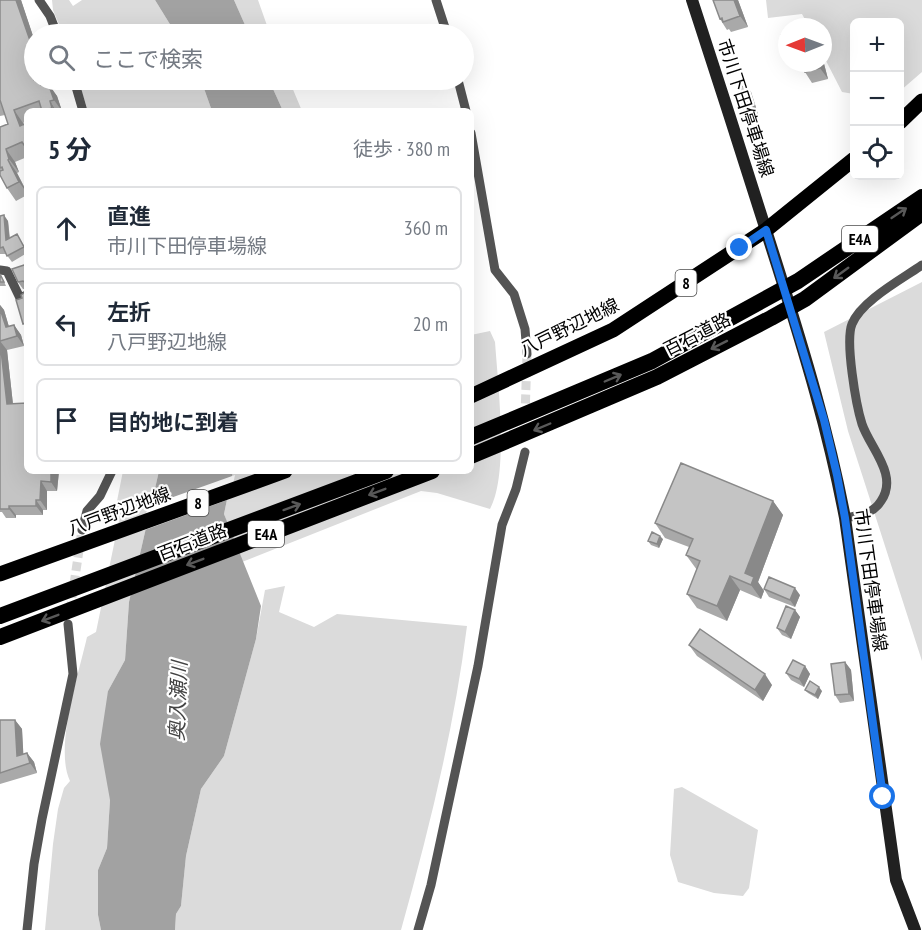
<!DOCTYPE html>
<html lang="ja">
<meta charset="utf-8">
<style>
:root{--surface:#fff;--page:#f2f2f3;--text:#1f2937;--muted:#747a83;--line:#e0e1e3}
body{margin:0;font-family:"PT Sans Narrow","Noto Sans JP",sans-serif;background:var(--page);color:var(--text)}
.controls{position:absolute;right:18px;top:18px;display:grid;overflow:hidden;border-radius:9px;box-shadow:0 6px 24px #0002}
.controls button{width:54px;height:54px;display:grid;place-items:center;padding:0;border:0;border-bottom:2px solid var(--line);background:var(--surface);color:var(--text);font:30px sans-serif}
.compass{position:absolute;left:778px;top:18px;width:54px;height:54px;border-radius:50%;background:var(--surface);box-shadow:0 6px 24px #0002;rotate:269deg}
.stop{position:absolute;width:18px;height:18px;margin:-14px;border:4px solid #1a73e8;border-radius:50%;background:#fff}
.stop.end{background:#1a73e8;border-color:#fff;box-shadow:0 2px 6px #0008}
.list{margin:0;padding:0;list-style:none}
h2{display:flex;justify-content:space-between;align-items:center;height:78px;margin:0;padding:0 24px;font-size:26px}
h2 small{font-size:20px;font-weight:400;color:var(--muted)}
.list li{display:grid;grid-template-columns:39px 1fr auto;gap:18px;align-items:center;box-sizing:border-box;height:84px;margin:0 12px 12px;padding:0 12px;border:2px solid var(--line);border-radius:9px}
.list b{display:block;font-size:22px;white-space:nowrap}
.list p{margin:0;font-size:20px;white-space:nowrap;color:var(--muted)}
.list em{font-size:20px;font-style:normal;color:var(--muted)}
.icon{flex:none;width:33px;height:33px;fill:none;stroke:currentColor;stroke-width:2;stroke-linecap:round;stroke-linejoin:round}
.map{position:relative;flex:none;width:922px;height:930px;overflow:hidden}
.search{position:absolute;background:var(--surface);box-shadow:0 6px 24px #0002;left:24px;top:24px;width:450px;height:66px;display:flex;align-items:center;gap:15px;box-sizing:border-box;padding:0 21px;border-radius:33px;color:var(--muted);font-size:22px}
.panel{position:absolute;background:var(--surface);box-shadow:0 6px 24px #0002;left:24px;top:108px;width:450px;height:366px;border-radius:9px}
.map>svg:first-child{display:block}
.green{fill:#dbdbdb}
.water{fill:#a2a2a2}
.pier{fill:#fff}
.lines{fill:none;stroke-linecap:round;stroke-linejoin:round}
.minor-tunnel{stroke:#d9d9d9;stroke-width:9;stroke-dasharray:9 4.5;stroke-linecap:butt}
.minor{stroke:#545454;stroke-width:9}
.secondary{stroke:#212121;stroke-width:12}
.primary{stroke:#000;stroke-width:15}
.motorway{stroke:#000;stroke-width:16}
.wall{fill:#a9a9a9}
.shaded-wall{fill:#898989}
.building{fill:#c4c4c4;stroke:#898989;stroke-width:1.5}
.oneway{stroke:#595959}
.route{stroke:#1a73e8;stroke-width:8}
.labels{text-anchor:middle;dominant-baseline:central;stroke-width:4.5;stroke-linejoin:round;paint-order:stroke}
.shield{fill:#fff;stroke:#4c4c4c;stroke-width:1.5}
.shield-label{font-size:16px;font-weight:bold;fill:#000}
.street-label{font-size:18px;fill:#000;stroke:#fff}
.water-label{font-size:20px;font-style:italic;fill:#434343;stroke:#fff}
</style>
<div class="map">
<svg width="922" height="930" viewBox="0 0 922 930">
<rect width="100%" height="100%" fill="#fff"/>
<path class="green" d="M52,0H69L73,6L82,0H155L176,34H63L53,10Z
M234,0H258L270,34H249Z
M766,0H922V72L900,91V22H854V94L842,92L823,55V27H809L802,14L768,18Z
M78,80H201L212,111H88Z
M269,80H289L302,111H283Z
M922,282V661L848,431L824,332Z
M490,331L495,342C498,384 509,474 490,509L437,493L421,491L242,562L224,514L233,471H471V335Z
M123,471H159L129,602L125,660L108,691L110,800L107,848L98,870V915L101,930H45L53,844L58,809L64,788L70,781C54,748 79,673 87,637L96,632L119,520L114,516Z
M285,586L279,612L314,627L337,614L467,626C454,729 429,830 401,930H175L176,914L181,906L186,856L201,789L224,756L256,639L265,590Z
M682,787L758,830L749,888L743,896L714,893L678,882L670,855L674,789Z"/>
<path class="water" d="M155,0H234L249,34H176Z
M201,80H269L283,111H212Z
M159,471H233L224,514L261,606L256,639L224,756L201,789L186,856L181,906L176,914L175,930H101L98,915V870L107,848L110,800L100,744L108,691L125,660L129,602Z"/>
<path class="pier" d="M235,475L230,499L142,531L148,506Z"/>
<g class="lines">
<path class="minor-tunnel" d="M525,417L527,354
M70,611L82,530"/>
<path class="minor" d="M39,0L50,16L57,34
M436,0L447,34
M74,80L83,111
M458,80L466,111
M471,133L495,270L514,294L525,329L527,354
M0,270L7,271L20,298L27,295
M845,518C860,515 873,514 881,501C899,475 870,448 862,424C856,405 845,341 852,324C861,301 902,279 922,265
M82,530L87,511L100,496L112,471
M27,930L34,864L42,819L73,674L68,624
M418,930L431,885L478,666L502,525L516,489L525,452"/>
<path class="secondary" d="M692,0C721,89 750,179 778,268C804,351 829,433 845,518L896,880L915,930"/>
<path class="primary" d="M900,122L922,101
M471,396L613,330L766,230L854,159
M0,574L285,471"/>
<path class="motorway" d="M471,437L652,361L798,281L922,197
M471,456L657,377L771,318L805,299L922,213
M0,616L386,471
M0,637L432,471"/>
</g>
<path class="wall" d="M0,0H21L34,39V80H48L45,81L46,83L57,96L62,111H27V121L23,123L27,129V157L15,162L19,172L17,173L27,192V195L16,201L7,188L0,175V127L8,124L5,115L0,116Z
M713,0H738L748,27L731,32L729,29L727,30L720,19Z
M823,60L828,79L812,83L805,72L823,63Z
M751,92L759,117L750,120L745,112Z
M0,216L8,221L10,238L17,234L27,251V253L12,262L6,254H0Z
M27,264V289H23L18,282Z
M0,274L2,277L6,286H0Z
M0,305L4,310L9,327L14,325L21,335L24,346L7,350L13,404L59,471L57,491H47V510H43V515H16V518H6L2,512H0Z
M773,501L783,515L758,582L764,591L761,599L740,590L727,621L697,608L687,594L697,570L686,555L689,547L665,538L655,523Z
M663,539L659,548L651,545L648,541Z
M764,589L800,595L795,607L769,597Z
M795,610L800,617L791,639L782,635L777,628Z
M689,645L772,685L763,701L697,656Z
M845,662L851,670L854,701L840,703L835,695Z
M805,666L810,674L804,687L791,680L786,673Z
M805,690L822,691L818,699L808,693Z
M0,720H15L22,729L23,754L27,753L34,762L37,773L0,784Z"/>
<path class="shaded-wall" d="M16,0H21L34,39V52Z
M734,0H738L748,27L740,16Z
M823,60L828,79L820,68L819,63H823Z
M40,80H44L45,81L51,98L41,85Z
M48,83L57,96L62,111L54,100Z
M746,85L751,92L759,117L754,110Z
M50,101L56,111H54Z
M14,110L23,123L27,134L20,126Z
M6,149L15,162L19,172L9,159Z
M8,160L17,173L27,193L19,182Z
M4,215L8,221L10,246L6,240Z
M0,305L4,310L12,337L6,327L0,309Z
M14,325L21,335L24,346L17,336Z
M0,341L7,350L14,414L7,404Z
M51,471H59L57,491L51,482Z
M41,481L47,491V510L40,500Z
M36,500L43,510V515L36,506Z
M773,501L783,515L758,582L764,591L761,599L751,585L745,573Z
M9,506L16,515V518L9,509Z
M660,536L663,539L659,548L657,544Z
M730,576L740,590L727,621L717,606Z
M795,588L800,595L795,607L790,600Z
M795,610L800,617L791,639L785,632Z
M845,662L851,670L854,701L849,694Z
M805,666L810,674L804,687L799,679Z
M765,674L772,685L763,701L755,690Z
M819,687L822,691L818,699L815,695Z
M15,720L22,729L24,765L17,756Z
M27,753L34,762L37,773L30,763Z"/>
<path class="building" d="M0,0H16L34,52V80H40L41,85L48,83L54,100L50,101L52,108L43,111H42L39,101L14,110L20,126L24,124L27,132V143L24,145L22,142L6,149L9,159L8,160L19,182L7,188L0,175V171L3,170L2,167L0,168V127L8,124L0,100Z
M713,0H734L740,16L723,22L722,18L720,19Z
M787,33V43L783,44L781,35Z
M802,63H819L820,68L805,72Z
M746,85L754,110L745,112L738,88Z
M4,215L6,240L17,234L24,247L7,256L3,247L0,248V216Z
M27,264V284L23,281L18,282L12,269Z
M0,274L4,282H0Z
M27,291V323L23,324L16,300L22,298L21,295Z
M0,309L6,327L14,325L17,336L0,341L7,404L27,403V471H51V482L41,481L40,500H36V506H9V509H0Z
M681,463L773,501L745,573L754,577L751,585L730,576L717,606L687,594L700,561L686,555L693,539L655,523Z
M652,532L660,536L657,544L648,541Z
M769,577L795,588L790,600L764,589Z
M786,606L795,610L785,632L777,628Z
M700,629L765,674L755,690L689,645Z
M793,660L805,666L799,679L786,673Z
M845,662L849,694L835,695L831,664Z
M810,681L819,687L815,695L805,690Z
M0,720H15L17,756L27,753L30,763L0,773Z"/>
<defs><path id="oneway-shaft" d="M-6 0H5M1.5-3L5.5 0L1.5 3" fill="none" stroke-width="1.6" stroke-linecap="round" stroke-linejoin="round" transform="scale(1.5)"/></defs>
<g class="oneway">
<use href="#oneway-shaft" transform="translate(899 213) rotate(-34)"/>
<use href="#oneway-shaft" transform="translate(841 273) rotate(144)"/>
<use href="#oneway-shaft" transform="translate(719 345) rotate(153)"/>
<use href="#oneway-shaft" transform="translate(613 378) rotate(-23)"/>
<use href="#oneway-shaft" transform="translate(542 427) rotate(157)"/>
<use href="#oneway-shaft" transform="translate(377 492) rotate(159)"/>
<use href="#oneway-shaft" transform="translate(292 507) rotate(-20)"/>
<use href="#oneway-shaft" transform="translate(195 562) rotate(159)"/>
<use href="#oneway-shaft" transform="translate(50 618) rotate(159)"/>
</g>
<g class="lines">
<path class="route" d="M740,248L766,230L824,420L837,475L845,518L883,797"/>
</g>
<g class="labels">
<g class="shield">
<rect x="842" y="226" width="36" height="26" rx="4.5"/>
<rect x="675.5" y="270" width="21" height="26" rx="4.5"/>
<rect x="187.5" y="490" width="21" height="26" rx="4.5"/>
<rect x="248" y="521" width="36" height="26" rx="4.5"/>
</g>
<g class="shield-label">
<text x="860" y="239">E4A</text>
<text x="686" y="283">8</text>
<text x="198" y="503">8</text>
<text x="266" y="534">E4A</text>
</g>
<g class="street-label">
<text transform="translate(746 108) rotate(72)">市川下田停車場線</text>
<text transform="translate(569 327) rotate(-26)">八戸野辺地線</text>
<text transform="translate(697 334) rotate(-27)">百石道路</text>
<text transform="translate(119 511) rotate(-20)">八戸野辺地線</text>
<text transform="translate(192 542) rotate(-21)">百石道路</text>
<text transform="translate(871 580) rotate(82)">市川下田停車場線</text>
</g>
<g class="water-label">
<text transform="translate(178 701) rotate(-88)">奥入瀬川</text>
</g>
</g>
</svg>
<div class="controls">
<button>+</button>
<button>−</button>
<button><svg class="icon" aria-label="locate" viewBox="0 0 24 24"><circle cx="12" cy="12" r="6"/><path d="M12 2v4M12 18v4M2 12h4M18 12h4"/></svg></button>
</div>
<svg class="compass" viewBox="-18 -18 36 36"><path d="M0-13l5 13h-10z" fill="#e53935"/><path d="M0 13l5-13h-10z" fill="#747a83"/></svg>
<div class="stop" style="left:883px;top:797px"></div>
<div class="stop end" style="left:740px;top:248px"></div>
<div class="search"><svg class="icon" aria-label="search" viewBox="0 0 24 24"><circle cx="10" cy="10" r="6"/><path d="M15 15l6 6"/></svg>ここで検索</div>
<section class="panel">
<h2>5 分<small>徒歩 · 380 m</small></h2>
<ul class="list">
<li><svg class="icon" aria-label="ahead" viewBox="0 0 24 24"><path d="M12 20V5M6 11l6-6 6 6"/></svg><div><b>直進</b><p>市川下田停車場線</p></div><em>360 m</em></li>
<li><svg class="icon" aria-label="left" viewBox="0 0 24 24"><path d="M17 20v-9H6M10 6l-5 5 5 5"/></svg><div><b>左折</b><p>八戸野辺地線</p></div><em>20 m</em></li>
<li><svg class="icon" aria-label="arrive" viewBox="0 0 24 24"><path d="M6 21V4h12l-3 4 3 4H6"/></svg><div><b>目的地に到着</b></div></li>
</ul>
</section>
</div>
